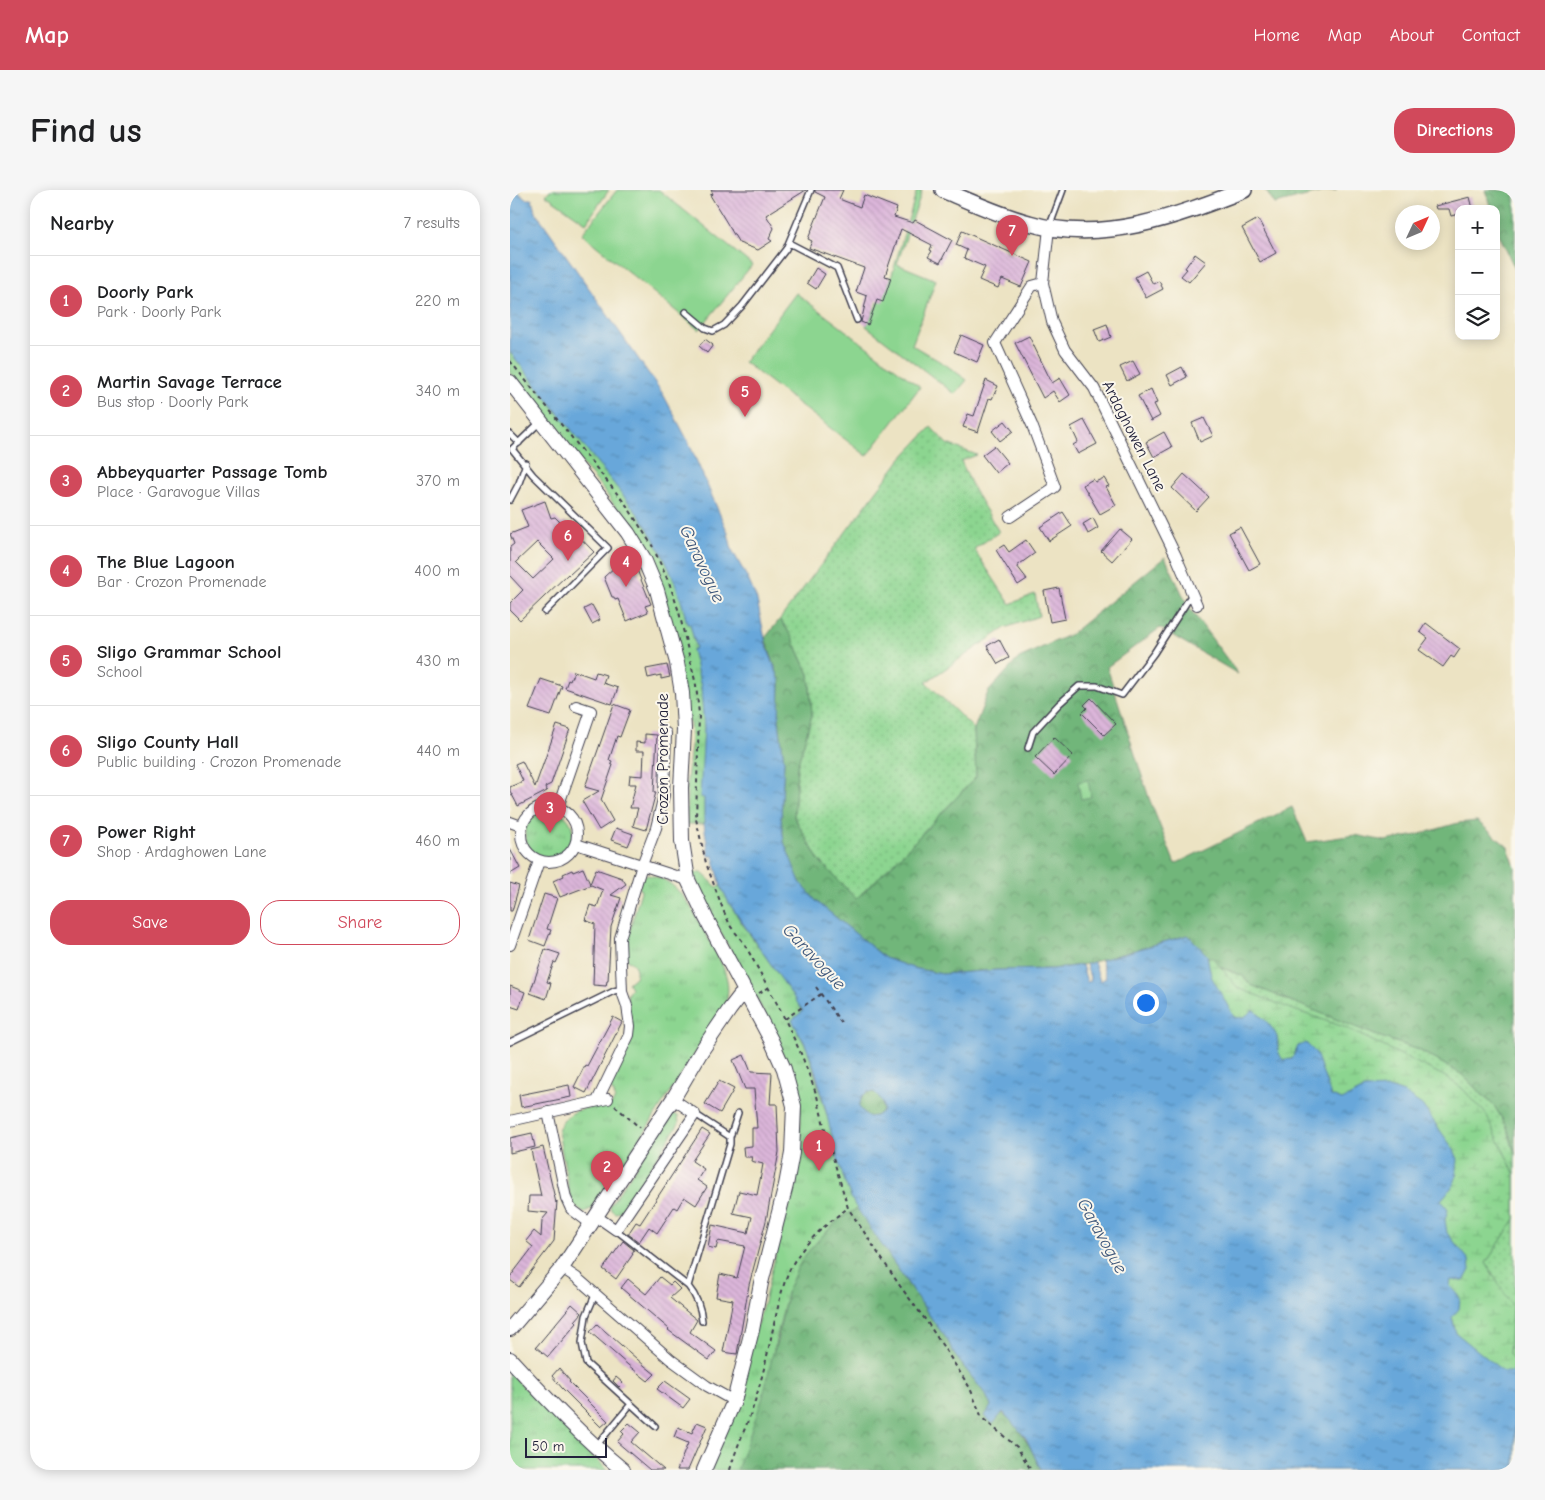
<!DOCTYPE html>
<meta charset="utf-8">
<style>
:root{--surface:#fff;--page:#f6f6f6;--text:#202124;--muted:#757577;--line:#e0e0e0;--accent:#d1495b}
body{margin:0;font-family:"Comic Neue",sans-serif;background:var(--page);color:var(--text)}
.controls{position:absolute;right:15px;top:15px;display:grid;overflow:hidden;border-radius:10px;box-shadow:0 2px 12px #0003}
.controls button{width:45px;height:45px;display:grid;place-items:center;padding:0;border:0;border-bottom:1px solid var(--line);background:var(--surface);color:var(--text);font:25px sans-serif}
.compass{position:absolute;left:885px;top:15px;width:45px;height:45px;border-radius:50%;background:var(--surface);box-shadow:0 2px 12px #0003;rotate:46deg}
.scale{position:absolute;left:15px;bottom:12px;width:82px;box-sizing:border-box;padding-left:5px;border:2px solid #22223b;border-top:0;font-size:14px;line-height:18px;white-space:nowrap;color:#22223b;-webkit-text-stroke:4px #fbf7ec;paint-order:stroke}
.you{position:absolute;left:635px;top:812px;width:18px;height:18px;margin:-12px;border:4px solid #fff;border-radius:50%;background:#1a73e8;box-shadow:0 0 0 8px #1a73e833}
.badge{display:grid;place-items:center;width:32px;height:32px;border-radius:50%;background:var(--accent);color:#fff;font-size:16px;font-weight:700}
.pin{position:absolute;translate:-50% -41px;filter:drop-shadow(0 1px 2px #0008)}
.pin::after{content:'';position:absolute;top:26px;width:18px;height:15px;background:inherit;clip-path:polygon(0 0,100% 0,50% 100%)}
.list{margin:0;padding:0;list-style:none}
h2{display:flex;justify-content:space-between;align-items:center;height:65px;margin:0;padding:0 20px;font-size:21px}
h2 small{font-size:16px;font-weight:400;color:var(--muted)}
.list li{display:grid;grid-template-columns:32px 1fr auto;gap:15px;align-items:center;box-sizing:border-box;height:90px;padding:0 20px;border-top:1px solid var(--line)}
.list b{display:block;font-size:19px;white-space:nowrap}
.list p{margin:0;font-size:16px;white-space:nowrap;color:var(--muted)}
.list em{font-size:16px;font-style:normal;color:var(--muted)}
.actions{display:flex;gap:10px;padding:15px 20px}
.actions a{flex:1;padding:11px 0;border:1px solid var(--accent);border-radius:20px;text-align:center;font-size:18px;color:var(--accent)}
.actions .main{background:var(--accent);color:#fff}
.icon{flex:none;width:28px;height:28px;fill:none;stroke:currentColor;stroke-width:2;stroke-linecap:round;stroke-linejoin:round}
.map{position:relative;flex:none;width:1005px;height:1280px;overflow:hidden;border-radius:20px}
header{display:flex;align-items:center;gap:30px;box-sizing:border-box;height:70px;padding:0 25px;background:var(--accent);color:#fff}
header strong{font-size:24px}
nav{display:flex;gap:28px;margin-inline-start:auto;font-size:18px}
.intro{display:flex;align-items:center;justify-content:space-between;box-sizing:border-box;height:120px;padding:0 30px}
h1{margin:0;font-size:35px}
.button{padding:12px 22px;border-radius:20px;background:var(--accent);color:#fff;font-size:18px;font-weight:700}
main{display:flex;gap:30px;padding:0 30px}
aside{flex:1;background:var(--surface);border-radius:20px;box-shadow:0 2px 12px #0003}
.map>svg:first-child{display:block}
.grass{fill:url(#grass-dots);stroke:#577c66}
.forest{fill:url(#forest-crowns);stroke:#4a6c5a}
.wetland{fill:url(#wetland-marsh);stroke:#577c66}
.park{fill:url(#park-tufts);stroke:#577c66}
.garden{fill:#8cd590;stroke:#577c66}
.water{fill:url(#water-ripples);stroke:#44648a;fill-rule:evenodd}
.building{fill:url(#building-back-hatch);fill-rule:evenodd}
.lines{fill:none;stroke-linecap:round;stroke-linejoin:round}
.service-casing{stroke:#403f4f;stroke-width:8}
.minor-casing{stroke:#403f4f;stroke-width:12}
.tertiary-casing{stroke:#403f4f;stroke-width:16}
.secondary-casing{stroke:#403f4f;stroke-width:18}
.path{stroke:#403f4f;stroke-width:2;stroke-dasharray:4 4;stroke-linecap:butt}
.service{stroke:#fff;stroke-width:5}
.minor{stroke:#fff;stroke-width:10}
.tertiary{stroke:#fff;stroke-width:14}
.secondary{stroke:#fff;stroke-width:15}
.labels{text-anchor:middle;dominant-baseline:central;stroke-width:4;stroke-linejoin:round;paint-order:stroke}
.street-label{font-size:16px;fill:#22223b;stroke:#fbf7ec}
.water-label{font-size:18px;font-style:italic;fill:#3e577b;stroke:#fbf7ec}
</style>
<header>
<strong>Map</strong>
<nav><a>Home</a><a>Map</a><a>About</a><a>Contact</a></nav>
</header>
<div class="intro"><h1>Find us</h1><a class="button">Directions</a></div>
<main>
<aside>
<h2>Nearby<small>7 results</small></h2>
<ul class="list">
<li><span class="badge">1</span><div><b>Doorly Park</b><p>Park · Doorly Park</p></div><em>220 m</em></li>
<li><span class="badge">2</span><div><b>Martin Savage Terrace</b><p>Bus stop · Doorly Park</p></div><em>340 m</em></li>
<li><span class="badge">3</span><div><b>Abbeyquarter Passage Tomb</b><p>Place · Garavogue Villas</p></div><em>370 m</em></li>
<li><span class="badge">4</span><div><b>The Blue Lagoon</b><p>Bar · Crozon Promenade</p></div><em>400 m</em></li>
<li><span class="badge">5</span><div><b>Sligo Grammar School</b><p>School</p></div><em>430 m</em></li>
<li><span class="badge">6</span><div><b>Sligo County Hall</b><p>Public building · Crozon Promenade</p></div><em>440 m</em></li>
<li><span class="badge">7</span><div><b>Power Right</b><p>Shop · Ardaghowen Lane</p></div><em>460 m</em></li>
</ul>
<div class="actions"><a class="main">Save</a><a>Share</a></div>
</aside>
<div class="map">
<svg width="1005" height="1280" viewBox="0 0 1005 1280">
<defs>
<pattern id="grass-dots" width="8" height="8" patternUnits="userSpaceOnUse" patternTransform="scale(1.25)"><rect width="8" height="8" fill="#8cd590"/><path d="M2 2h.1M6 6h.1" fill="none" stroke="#78b77d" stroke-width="1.8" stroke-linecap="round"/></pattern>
<pattern id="forest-crowns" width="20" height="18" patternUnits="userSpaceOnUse" patternTransform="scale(1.25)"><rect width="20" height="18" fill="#71b67a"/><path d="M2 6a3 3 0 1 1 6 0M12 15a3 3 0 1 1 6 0" fill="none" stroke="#5c9465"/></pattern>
<pattern id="wetland-marsh" width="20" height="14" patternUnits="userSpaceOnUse" patternTransform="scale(1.25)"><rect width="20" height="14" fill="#8cd590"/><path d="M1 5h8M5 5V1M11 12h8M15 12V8" fill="none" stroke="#78b77d"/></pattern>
<pattern id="park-tufts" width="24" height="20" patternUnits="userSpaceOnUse" patternTransform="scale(1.25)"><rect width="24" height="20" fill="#8cd590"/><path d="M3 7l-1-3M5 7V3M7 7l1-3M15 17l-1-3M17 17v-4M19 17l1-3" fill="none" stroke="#78b77d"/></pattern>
<pattern id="water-ripples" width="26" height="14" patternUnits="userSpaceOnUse" patternTransform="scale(1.25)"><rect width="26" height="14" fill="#67a7da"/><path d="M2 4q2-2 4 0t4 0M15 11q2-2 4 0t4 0" fill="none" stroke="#5488b2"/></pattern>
<pattern id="building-back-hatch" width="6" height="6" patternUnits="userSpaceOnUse" patternTransform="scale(1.25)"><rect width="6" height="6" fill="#dcb6da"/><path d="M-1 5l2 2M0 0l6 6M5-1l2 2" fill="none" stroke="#bc9cbc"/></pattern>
</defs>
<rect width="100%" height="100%" fill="#fbf7ec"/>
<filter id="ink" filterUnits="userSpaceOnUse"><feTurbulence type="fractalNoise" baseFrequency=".02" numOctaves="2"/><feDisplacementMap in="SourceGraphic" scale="10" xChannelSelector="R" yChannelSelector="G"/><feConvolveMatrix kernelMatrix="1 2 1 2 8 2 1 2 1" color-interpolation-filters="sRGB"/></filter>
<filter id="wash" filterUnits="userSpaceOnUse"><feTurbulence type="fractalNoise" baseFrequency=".0096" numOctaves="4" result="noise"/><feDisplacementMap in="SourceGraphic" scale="20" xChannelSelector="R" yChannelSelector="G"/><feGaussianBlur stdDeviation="1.12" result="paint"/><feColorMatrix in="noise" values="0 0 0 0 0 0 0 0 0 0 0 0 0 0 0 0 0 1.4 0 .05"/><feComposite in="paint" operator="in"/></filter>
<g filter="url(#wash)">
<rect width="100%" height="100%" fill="#ece3c3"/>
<path class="grass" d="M421,237L437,254L467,265L451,271L464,300L489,342L464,359L500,414L525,404L529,426L495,438L416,492L464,539L466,587L388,669L346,709L308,669L284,626L287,577L302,525L299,484L282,447L270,429L390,270Z
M699,773L733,786L741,795L765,804L774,809L802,818L865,845L909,860L951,884L985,917L997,937L1005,964V1182L788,856Z"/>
<path class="forest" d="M755,0H827L816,1L765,14Z
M975,0H1005V79L987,40L986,19H981Z
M655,367L678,416L728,484L650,438L597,477L639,608L665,674L782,617L797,652L845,645L875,651L907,645L948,633L967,631L998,657L1005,677V964L997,937L985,917L951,884L909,860L865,845L741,795L733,786L699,773L678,745L576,774L543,779L487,780L432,784L403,778L375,768L306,711L290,692L283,677L274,652L271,628L274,571L269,531L270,491L255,448L270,429L282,447L299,484L302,525L287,577L284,627L308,669L346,709L388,669L466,587L464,539L478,502L509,468L561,444Z
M358,902H364C371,908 373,912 373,921L366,926L358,927L349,917L352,906Z
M348,1018L395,1090L424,1132L437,1149L444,1164L476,1205L481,1216C508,1230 519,1254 531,1280H227L267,1151L278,1099L288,1077L296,1064L312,1046L332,1027Z"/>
<path class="wetland" d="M688,766L703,768L728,798L784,820L834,837L934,886L952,898L976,924L1005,985V1029L976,1073L1002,1116L999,1164L1005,1171V1280L832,910L821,906L782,869L773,870L768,864L723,836Z"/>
<path class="park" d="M0,162L131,328C153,362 169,393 177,434L180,433L186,459L183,460L191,497L194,538L191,607H194V634H177V590L181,556L180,534L128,349L95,302L0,183Z
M15 644a24 24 0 1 1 48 0a24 24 0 1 1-48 0Z
M191,682L207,697L211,696L219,713L231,732L294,821L282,830L298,861L340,1004L348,1018L332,1027L312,1046L296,1064L288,1077L278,1099L252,1210L227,1280H201L254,1112L283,994L291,933L289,915L264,842L249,813L195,714L183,683Z
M133,685C168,684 184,723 198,748C204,761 213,773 216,786C219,797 218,806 215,817L86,1017L74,1022L65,1017L60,1006L48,941C57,917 80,917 102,914C108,906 103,901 97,896L122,850L120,848L117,805L121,798L118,793L125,787C128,780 125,773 117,770L118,747L131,701L129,696Z
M161,923L168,926L169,933L112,1022L105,1023L101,1020L100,1016Z
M0,1183L76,1260L98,1280H0Z"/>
<path class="garden" d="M40,0H99L76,33L36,5Z
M107,0H149L242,75L189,140L72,44Z
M407,0L412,1L387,74L426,90L402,155L436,175L457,190L445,204L356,136L381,88Z
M286,103L410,197L357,266L234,172Z
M578,590L581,607L571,609L568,592Z"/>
<path class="water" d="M0,0H7L15,9H22L25,21L153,204L178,251L218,343L222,360L238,389L247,410L256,454L270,491L269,531L274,571L271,628L274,652L290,692L306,711L375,768L403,778L432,784L487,780L543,779L572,775L577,792L581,791L576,774L584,772L590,791L596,788L591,770L678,745L697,765L701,786L724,827L733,828L743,820C751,825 764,838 767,847C769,857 766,861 773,870L782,869L788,856L796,853L806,863L821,906L832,910L854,899L879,898L894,903L912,915L944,960L948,969L946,988L943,996L931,1010L938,1019L935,1030L937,1043L959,1070L960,1080L954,1091L941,1090L940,1096L950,1108L949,1119L942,1127L946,1143L994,1182H1005V1280H531L516,1248L493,1222L483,1234L475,1226L481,1216L476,1205L444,1164L437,1149L424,1132L344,1014C321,966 318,910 298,861C294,850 287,840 282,830L293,821L219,713L211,696L203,666H199L194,634V608L190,607L194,538L191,497L182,460L186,458L180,434H177C169,394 153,363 131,328L0,162ZM358,902H364C371,908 373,912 373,921L366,926L358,927L349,917L352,906Z"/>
<g id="blocks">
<path class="building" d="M201,0H296L256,25L264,38L259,49L262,51L248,60L229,53L200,5L203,4Z
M305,0H333L329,9L350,17L354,5L387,18L384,27L403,33L405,30L442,50L430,73L418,67L422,61L420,60L422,55L391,39L375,86L381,88L373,112L367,110L358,135L351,132L357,106L346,102L354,78L299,58L302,51L298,49L315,7L305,2Z
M960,7L963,19H949V24L941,26L939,19H926L925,16Z
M748,29L766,63L750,72L732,38Z
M452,41L522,72L511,97L492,89L488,98L469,90L475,77L454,68L457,60L446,55Z
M685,64L696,72L679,92L671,86L677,79L675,78Z
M306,78L315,84L306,99L297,93Z
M636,81L643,94L649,91L653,99L636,108L625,87Z
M597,134L601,147L589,152L584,139Z
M451,145L474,155L467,172L444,162Z
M519,146L542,193L550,188L560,205L550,212L543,201L533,208L505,153Z
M195,149L203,155L197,163L189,156Z
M623,171L630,184L617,191L610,177Z
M672,177L677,187L662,195L657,185Z
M476,190L488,196L482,209L479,208L468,242L453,237L458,224L464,226Z
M641,199L647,213L644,214L650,226L641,231L628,206Z
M694,228L703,246L690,252L682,233Z
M574,230L587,254L568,264L563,255L568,252L561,237Z
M495,231L503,241L490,251L482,241Z
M654,242L662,257L644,267L636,252Z
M484,256L498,273L486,283L472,265Z
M674,284L699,307L686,321L662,298Z
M594,288L599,296L596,297L606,315L590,324L573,295L583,289L585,292Z
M35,311L41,328L45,327L52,334L55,332L84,362L59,385L58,384L10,430L0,420V413L13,400L0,386V357L4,354L0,344L18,337L11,320ZM27,352L44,369L23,389L6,372Z
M553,322L562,336L539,351L530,337Z
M583,328L588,338L578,344L573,334Z
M730,337L750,374L739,380L719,343Z
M610,339L622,349L602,371L591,361Z
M516,350L525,363L507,376L517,389L508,395L486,360L494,355L499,362Z
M120,363L141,414L135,416L138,422L117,431L108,409L105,410L104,407H102L94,387Z
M549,398L555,429L540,432L534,401Z
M82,415L90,430L82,434L74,419Z
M916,433L950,459L944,468L941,466L933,477L909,460L918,448L910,442Z
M489,449L499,468L488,474L477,456Z
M157,475L160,487L151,489V485L138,488L136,479Z
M64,481L84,488L86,482L96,485L93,493L108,498L102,514L55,498L58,490L60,491Z
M31,489L52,496L41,526L19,519Z
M581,508L606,534L594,545L572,523L577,518L574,515Z
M104,514L120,520L110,547L107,546L99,570L102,571L101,574L103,575L91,610L103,631L89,640L72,611L89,601L75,597Z
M47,535L60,539L41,594L35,597L37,601L8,616L0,601V597L13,591L5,574L12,571L25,597Z
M135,544L147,545L144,602H146L136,640L123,636L128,618H120L126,594H119L120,585L133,586L134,561H126V552L135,553Z
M544,547L563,565L544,585L525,567Z
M106,638L123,644L118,656L101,650Z
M0,659L10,678L0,684Z
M73,678L80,694L86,679L112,688L116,694L101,705L111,708L101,737L98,791H97L96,796L83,795L85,734L75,730L80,715L87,717L93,700L81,695L50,707L43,691L54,686L53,684L62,680L63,682Z
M0,693L9,696L2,721H0Z
M34,704L47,708L37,739L41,740L35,756L19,750Z
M35,759L50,764L46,773L44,772L37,792L41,793L36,809L20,803Z
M0,796L15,802L9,819L0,816Z
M103,827L112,832L76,903L64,897L75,875L77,876Z
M234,865L241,882L262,883L260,914H267L269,962L256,1031L239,1095L227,1164L213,1162L223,1110L206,1107L210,1084L227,1088L235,1056L208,1051L206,1059L198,1057L202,1035L238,1043L242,1027L223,1023L229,1001L247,1005L251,985L253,974L241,971L242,967H234L233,957L242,956V938H247L244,899H235L223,870Z
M209,891L224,899L210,923L195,914Z
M59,895L61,907L11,917L9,905Z
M192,939L200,944L182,971L194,979L187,990L197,997L186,1015L174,1007L167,1019L164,1017L147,1043L139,1037L129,1052L118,1044L126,1032L130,1034Z
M22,943L25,957L0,963V948Z
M33,957L46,1013L47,1011L44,1051L9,1097L0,1090V1087L23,1057L16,1051L24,1041L31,1047L32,1030L38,1023L18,1021L19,1006H31L21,960Z
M113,1051L124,1060L122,1063L123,1064L106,1089L93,1079Z
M150,1087L160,1095L163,1092L170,1099L160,1108L187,1130L180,1142L206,1161L199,1170L158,1140L159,1139L111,1098L118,1089L136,1104Z
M62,1114L72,1123L65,1131L67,1133L38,1167L26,1157Z
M87,1134L135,1176L145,1184L138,1191L118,1175L80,1142Z
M49,1178L60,1191L59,1192L98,1231L91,1237L52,1198L42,1186Z
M106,1187L113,1193L109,1197L103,1191Z
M155,1191L180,1209L173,1218L147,1199Z
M187,1232L197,1236L178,1280H167L178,1253L164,1247L168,1237L182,1243Z
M119,1233L130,1242L121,1252L154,1280H140L107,1252L114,1244L111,1241Z"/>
</g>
</g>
<g filter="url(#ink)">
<use href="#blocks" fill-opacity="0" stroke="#403f4f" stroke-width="1"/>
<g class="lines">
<defs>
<path id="service" d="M540,35L553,0
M279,53L327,78L347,130
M176,122L195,138L203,141L214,135L232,116L276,59L301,0
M30,232L2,259L23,285L98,358L35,422
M0,244L9,253
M0,310L9,293L16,273
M518,558L523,542L549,514L569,496H587L612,505L644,463L682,404
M0,852L104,801L112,799
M220,947L228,923
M106,1040L178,1096L220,954V947L185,924
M178,1096C187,1107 191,1117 192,1131
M85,1105L76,1126L72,1153L76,1173L145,1236
M87,1255L121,1214"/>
<path id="minor" d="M533,93L542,132L555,160L584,198L666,366L687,415
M500,327L545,297L522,235L485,153L522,96L533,93L539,38
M11 644a28 28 0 1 1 56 0a28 28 0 1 1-56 0Z
M48,617L81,521L66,516
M0,632L11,636
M66,654L178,690
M0,755L29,671
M87,911L119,845L120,836L117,816L112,802L110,748L132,675L146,638L154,605L156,543
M38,922L56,1008L61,1019L81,1034
M0,931L98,909
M86,1026L106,1040L185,924L163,909
M52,1078L67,1088L160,1169L197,1196L224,1211"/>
<path id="tertiary" d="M0,192L118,343L134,369L147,400L167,473L172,503L174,539L171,598L172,651L178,690L196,728L261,850L274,879L284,916L282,963L276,995L251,1093L242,1140L224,1211L194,1280
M0,1139L52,1078L163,909L192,860L220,819L230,806L236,802
M0,1169C36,1208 72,1247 113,1280"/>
<path id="secondary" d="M433,0C461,12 489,25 519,33C592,55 667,26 734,0"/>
</defs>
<use href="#service" class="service-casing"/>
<use href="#minor" class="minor-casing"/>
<use href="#tertiary" class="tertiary-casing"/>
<use href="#secondary" class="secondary-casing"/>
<path class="path" d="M0,171L117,316L143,357
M146,364L160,395L169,422L186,495L189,524L186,629L196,673L214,722L221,737L234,753L271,821L292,866L307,906L316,944L338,1018L390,1096L417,1132L442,1170L460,1198L472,1228L507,1257L521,1280
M306,797L332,834
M249,803L258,798
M275,829L311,804
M105,916L130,938
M220,1280C227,1254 240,1230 247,1204C254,1181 259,1157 264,1134C269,1114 272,1094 282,1075C295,1052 316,1034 338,1018"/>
<use href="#service" class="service"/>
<use href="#minor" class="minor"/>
<use href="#tertiary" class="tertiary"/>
<use href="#secondary" class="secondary"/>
</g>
</g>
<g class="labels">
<g class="street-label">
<text transform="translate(624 246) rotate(63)">Ardaghowen Lane</text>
<text transform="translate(153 569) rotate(-90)">Crozon Promenade</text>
</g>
<g class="water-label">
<text transform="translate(192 374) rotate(65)">Garavogue</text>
<text transform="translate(304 767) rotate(47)">Garavogue</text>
<text transform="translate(592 1046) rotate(61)">Garavogue</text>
</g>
</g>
</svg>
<div class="controls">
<button>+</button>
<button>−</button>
<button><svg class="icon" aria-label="layers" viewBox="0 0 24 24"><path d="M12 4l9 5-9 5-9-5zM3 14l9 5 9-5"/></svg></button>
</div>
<svg class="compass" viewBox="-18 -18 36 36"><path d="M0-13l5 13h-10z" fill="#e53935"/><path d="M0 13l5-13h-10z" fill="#757577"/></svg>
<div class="scale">50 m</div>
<div class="you"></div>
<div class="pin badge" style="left:309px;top:981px">1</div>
<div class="pin badge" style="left:97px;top:1002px">2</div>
<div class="pin badge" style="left:40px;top:643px">3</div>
<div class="pin badge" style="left:116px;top:397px">4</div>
<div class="pin badge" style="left:235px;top:227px">5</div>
<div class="pin badge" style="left:58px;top:371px">6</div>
<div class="pin badge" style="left:502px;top:66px">7</div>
</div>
</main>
